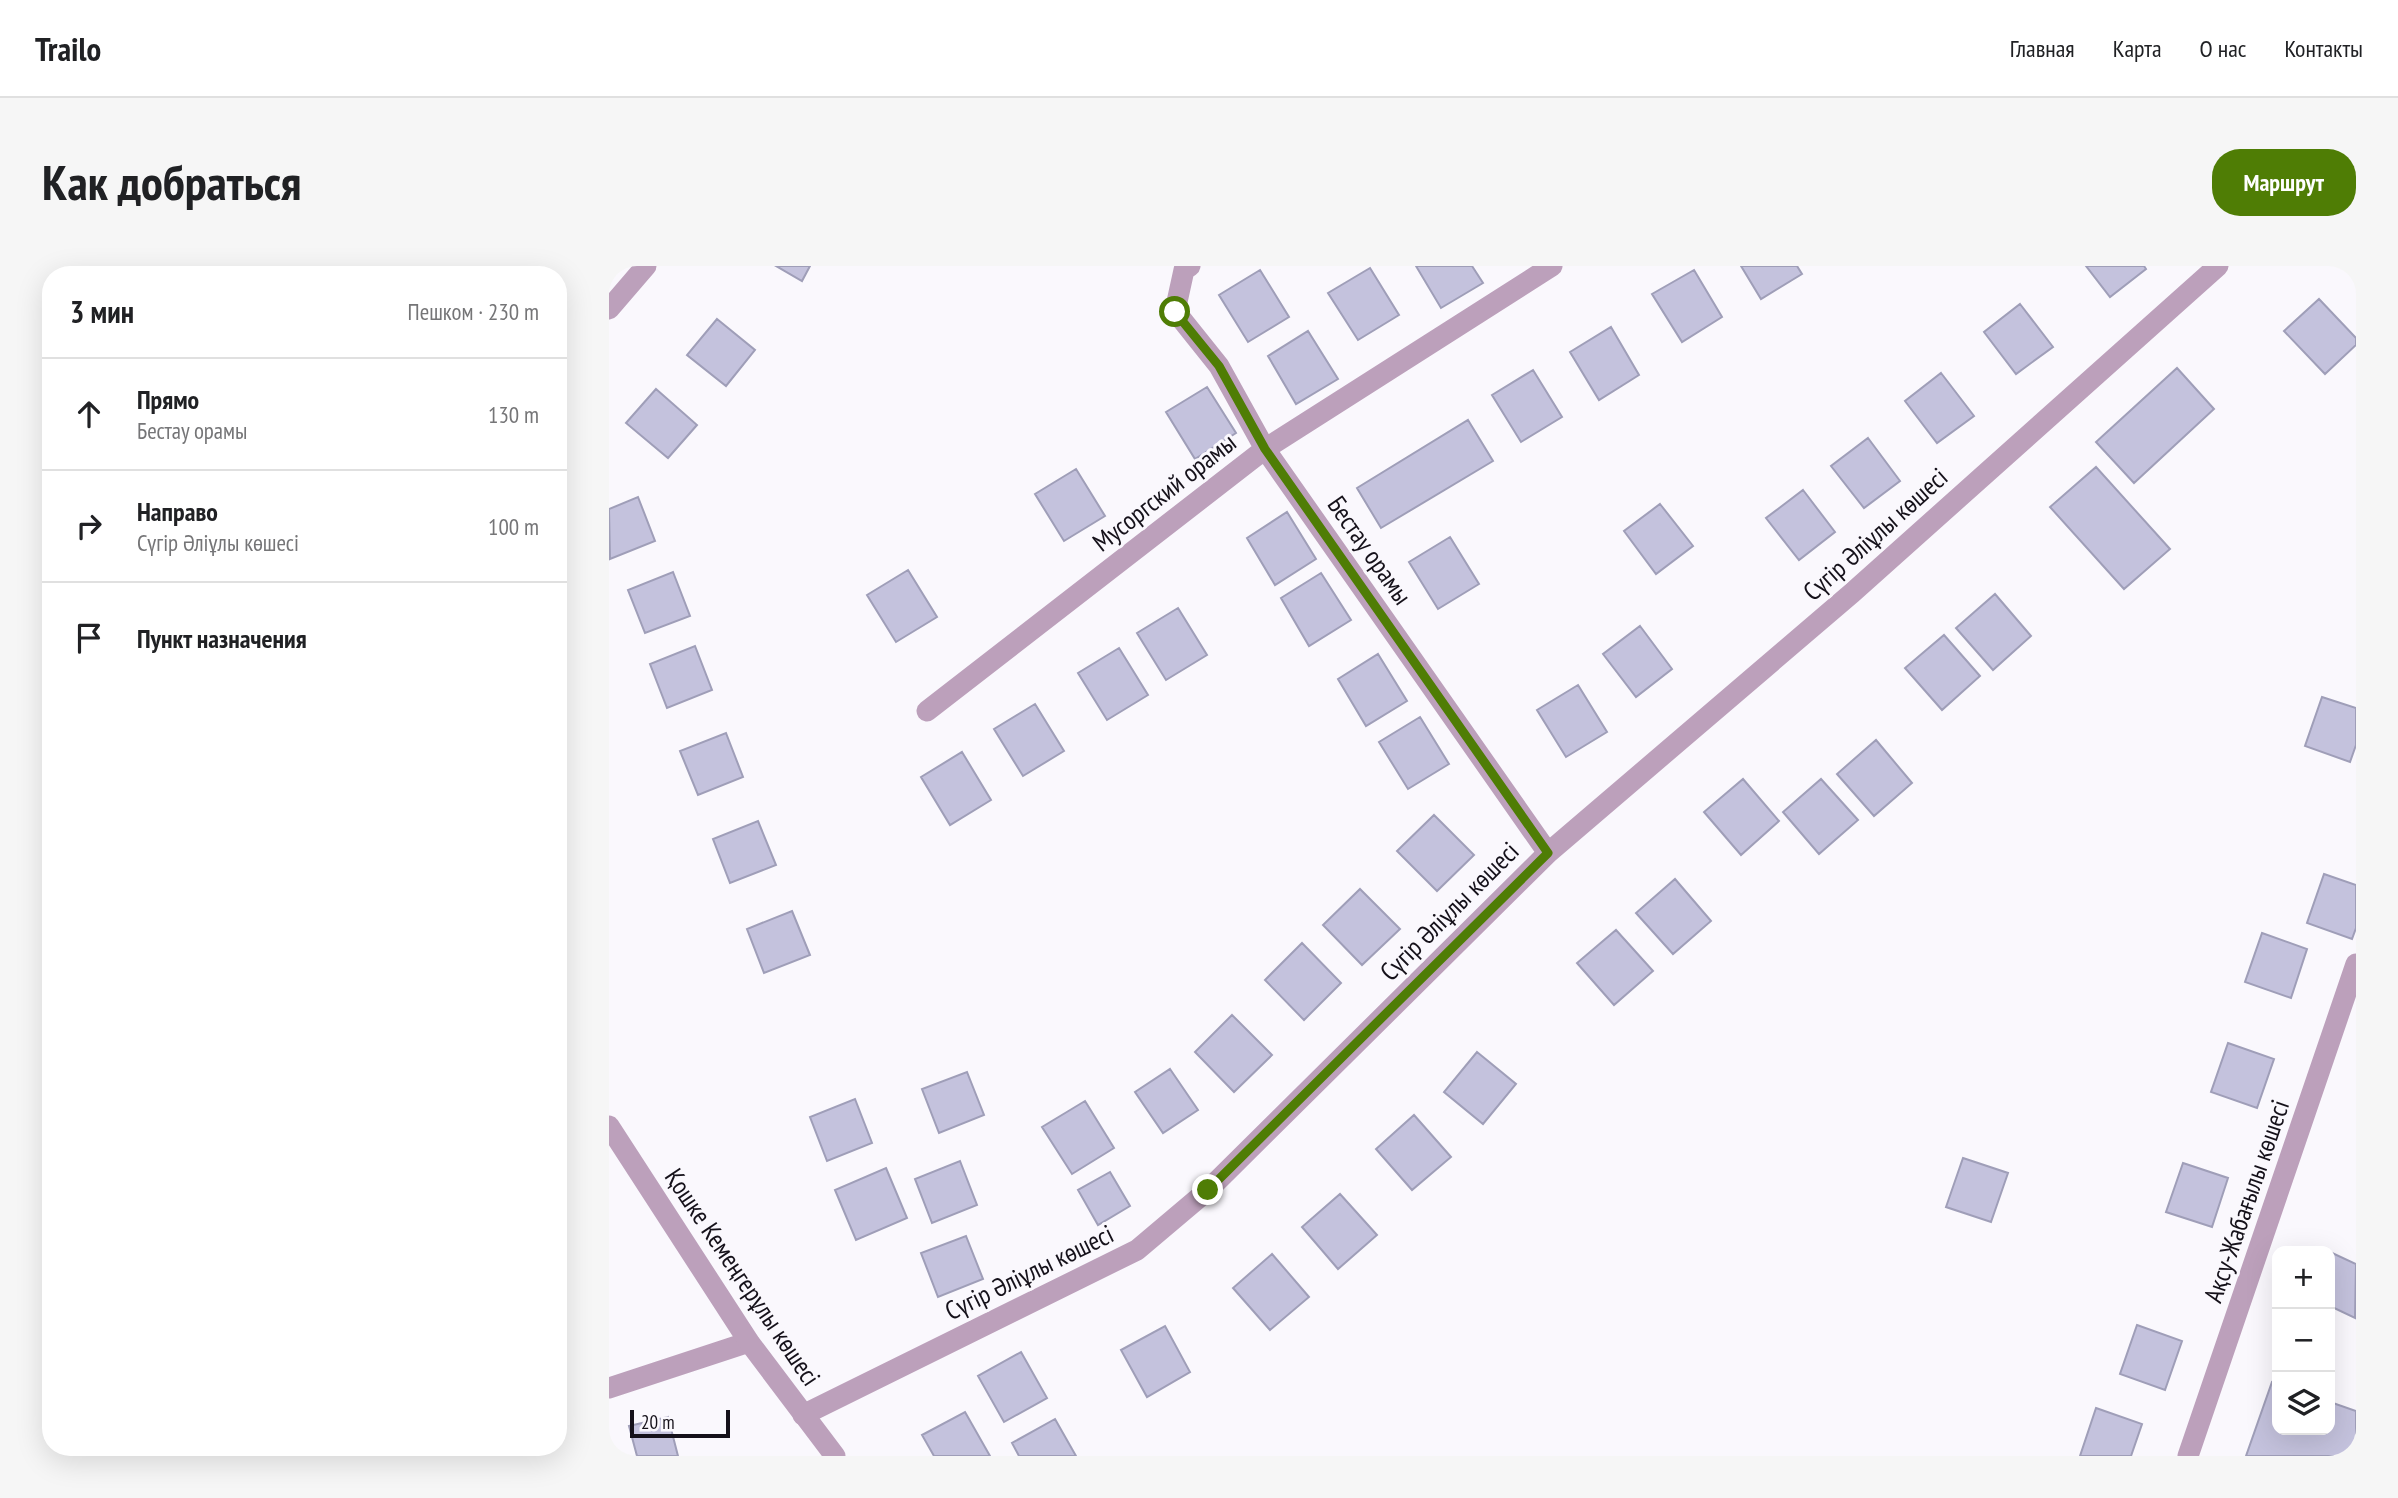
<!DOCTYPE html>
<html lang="ru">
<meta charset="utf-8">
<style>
:root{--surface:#fff;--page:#f6f6f6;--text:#202124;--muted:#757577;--line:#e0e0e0;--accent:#4f7d05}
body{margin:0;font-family:"PT Sans Narrow",sans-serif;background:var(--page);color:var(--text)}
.controls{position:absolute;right:21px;bottom:21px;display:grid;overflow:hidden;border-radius:14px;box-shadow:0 7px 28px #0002}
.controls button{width:63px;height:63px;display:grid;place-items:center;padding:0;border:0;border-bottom:2px solid var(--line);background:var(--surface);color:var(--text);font:35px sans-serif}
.scale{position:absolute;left:21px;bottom:18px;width:100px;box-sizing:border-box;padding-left:7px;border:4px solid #15111a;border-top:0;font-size:19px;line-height:24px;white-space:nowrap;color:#15111a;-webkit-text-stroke:5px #faf8fd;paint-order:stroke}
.stop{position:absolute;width:21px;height:21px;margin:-16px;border:5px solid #4f7d05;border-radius:50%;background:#fff}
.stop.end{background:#4f7d05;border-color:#fff;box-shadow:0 2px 7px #0008}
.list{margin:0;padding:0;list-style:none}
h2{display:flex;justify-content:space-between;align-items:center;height:91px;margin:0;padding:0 28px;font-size:30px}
h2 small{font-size:23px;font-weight:400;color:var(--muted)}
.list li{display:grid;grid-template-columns:46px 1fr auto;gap:21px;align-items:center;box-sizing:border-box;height:112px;padding:0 28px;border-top:2px solid var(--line)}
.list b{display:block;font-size:26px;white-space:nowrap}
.list p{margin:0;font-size:23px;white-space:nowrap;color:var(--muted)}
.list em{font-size:23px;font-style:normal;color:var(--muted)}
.icon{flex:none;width:38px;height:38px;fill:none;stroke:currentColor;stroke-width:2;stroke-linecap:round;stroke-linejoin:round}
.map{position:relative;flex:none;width:1747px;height:1190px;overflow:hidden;border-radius:28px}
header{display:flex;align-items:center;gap:42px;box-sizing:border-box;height:98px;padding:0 35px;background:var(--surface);border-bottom:2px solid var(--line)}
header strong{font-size:33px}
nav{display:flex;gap:38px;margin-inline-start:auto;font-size:24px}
.intro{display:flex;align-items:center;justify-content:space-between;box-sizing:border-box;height:168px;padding:0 42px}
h1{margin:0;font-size:49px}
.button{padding:18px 32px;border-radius:28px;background:var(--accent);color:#fff;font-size:24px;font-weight:700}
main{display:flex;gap:42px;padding:0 42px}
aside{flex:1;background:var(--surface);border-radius:28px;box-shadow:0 7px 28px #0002}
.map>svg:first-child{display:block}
.building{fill:#c4c2dd;stroke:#9f9eb8;stroke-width:2}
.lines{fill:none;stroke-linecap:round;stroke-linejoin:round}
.minor{stroke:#bca0bb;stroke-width:21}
.tertiary{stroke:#bca0bb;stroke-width:21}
.route{stroke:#4f7d05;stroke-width:9}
.labels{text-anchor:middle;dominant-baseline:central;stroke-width:6;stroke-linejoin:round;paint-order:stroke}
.street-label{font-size:26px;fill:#15111a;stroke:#faf8fd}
</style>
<header>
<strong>Trailo</strong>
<nav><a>Главная</a><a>Карта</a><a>О нас</a><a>Контакты</a></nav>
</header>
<div class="intro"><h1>Как добраться</h1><a class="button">Маршрут</a></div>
<main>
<aside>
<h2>3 мин<small>Пешком · 230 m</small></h2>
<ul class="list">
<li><svg class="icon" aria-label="ahead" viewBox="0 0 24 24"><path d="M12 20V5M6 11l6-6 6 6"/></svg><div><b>Прямо</b><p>Бестау орамы</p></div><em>130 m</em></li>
<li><svg class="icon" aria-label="right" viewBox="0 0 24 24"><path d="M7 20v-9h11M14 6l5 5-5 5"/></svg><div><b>Направо</b><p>Сүгір Әліұлы көшесі</p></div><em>100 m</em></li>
<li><svg class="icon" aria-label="arrive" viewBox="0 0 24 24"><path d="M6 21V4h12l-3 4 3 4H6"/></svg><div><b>Пункт назначения</b></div></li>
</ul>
</aside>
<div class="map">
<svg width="1747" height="1190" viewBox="0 0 1747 1190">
<rect width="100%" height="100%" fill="#faf8fd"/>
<path class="building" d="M167,0H201L193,15Z
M807,0H863L874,17L832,42Z
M1132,0H1188L1193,8L1152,33Z
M1477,0H1535L1537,3L1501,31Z
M761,2L790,49L749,74L719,27Z
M651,4L680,51L639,76L610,29Z
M1085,4L1113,51L1073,76L1043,28Z
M1710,33L1747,72V79L1716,108L1675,65Z
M1411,38L1444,81L1407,108L1375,66Z
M108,53L146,84L117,120L78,89Z
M1002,61L1030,109L990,134L961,86Z
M699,65L729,113L687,138L659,90Z
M1568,102L1605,143L1525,217L1487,176Z
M924,104L953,151L912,176L883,129Z
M1332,107L1365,150L1328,177L1296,135Z
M598,121L627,167L586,193L557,146Z
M47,123L88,159L59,192L17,157Z
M859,154L884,195L772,262L748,222Z
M1259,172L1291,215L1255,242L1222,200Z
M1487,201L1561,283L1515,323L1441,241Z
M467,203L496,250L455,275L426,228Z
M1194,224L1226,266L1190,294L1157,252Z
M29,231L46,275L1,293L0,243Z
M1051,238L1084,280L1047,308L1015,265Z
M678,246L707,293L666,319L638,272Z
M841,271L870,318L829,343L800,296Z
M299,304L328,351L287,376L258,329Z
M64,306L81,350L36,367L19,324Z
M712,307L742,354L700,380L672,332Z
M1386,328L1422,370L1384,404L1347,362Z
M569,342L598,389L557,414L528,367Z
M1031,360L1063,403L1027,431L994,388Z
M1335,369L1371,410L1333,444L1296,402Z
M86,380L103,424L58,442L41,398Z
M510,382L539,429L498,454L469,407Z
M769,388L798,435L757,460L729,413Z
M969,419L998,466L957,491L928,444Z
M1713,431L1747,442V479L1741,496L1696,480Z
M426,438L455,485L414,510L385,463Z
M811,451L840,498L799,523L770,476Z
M117,467L134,511L89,529L71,485Z
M1267,474L1303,517L1265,550L1228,508Z
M353,486L382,534L341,559L312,511Z
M1134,513L1170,555L1132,589L1095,546Z
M1212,513L1249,554L1210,588L1174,546Z
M825,549L865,589L828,625L788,585Z
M149,555L167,599L121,617L104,573Z
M1715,608L1747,619V662L1743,673L1698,657Z
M1066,613L1102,655L1064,688L1027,647Z
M751,623L791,663L753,699L714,659Z
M183,645L201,689L155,707L138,663Z
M1007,664L1044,705L1005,739L968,697Z
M1653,667L1698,683L1682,732L1636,716Z
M693,677L732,717L695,754L656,714Z
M623,749L663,789L625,826L586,786Z
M1619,777L1665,793L1648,842L1602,826Z
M868,786L907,818L874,858L835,826Z
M561,803L589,844L554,867L526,826Z
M358,806L375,849L330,867L313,823Z
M246,833L263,877L218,895L201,851Z
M476,835L505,882L463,908L433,861Z
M805,849L842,891L803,924L767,883Z
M1354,892L1399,907L1382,956L1337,941Z
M351,895L368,939L323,957L306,913Z
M1574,897L1619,912L1603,961L1557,946Z
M277,902L298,952L247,974L226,924Z
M501,906L521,940L489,959L469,924Z
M731,928L768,969L729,1003L693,961Z
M357,970L374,1013L329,1031L312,987Z
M1721,986L1747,998L1746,1052L1721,1040Z
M663,988L700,1031L661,1064L624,1022Z
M1528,1059L1573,1075L1556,1124L1511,1108Z
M556,1060L581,1106L538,1131L512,1084Z
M412,1086L438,1132L395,1156L369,1110Z
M1663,1116L1668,1117V1164H1721V1136L1747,1145V1190H1637Z
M1487,1142L1533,1158L1522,1190H1471Z
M356,1146L381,1190H325L313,1169Z
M59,1151L69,1190H28L20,1160Z
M446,1153L467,1190H410L403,1177Z"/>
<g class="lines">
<path class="minor" d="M581,0L575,4L566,45L610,100L656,183L939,587
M318,445L656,183L943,0
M0,1122L140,1076
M194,1149L528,984L599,924L939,587L1243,327L1609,0
M1579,1190L1747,698"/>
<path class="tertiary" d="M0,43L37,0
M0,860L140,1076L226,1190"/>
</g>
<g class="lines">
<path class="route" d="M566,46L610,100L656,183L939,587L599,924"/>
</g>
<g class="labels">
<g class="street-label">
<text transform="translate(555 226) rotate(-38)">Мусоргский орамы</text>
<text transform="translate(1266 268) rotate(-42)">Сүгір Әліұлы көшесі</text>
<text transform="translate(761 284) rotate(55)">Бестау орамы</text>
<text transform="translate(840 645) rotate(-45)">Сүгір Әліұлы көшесі</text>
<text transform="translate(1637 935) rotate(-71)">Ақсу-Жабағылы көшесі</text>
<text transform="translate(420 1006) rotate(-26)">Сүгір Әліұлы көшесі</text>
<text transform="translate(134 1011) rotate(56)">Қошке Кемеңгерұлы көшесі</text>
</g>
</g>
</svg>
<div class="controls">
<button>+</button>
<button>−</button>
<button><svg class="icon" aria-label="layers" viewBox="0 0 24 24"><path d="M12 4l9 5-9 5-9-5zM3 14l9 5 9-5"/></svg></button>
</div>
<div class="scale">20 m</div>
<div class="stop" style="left:566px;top:46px"></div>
<div class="stop end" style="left:599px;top:924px"></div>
</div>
</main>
